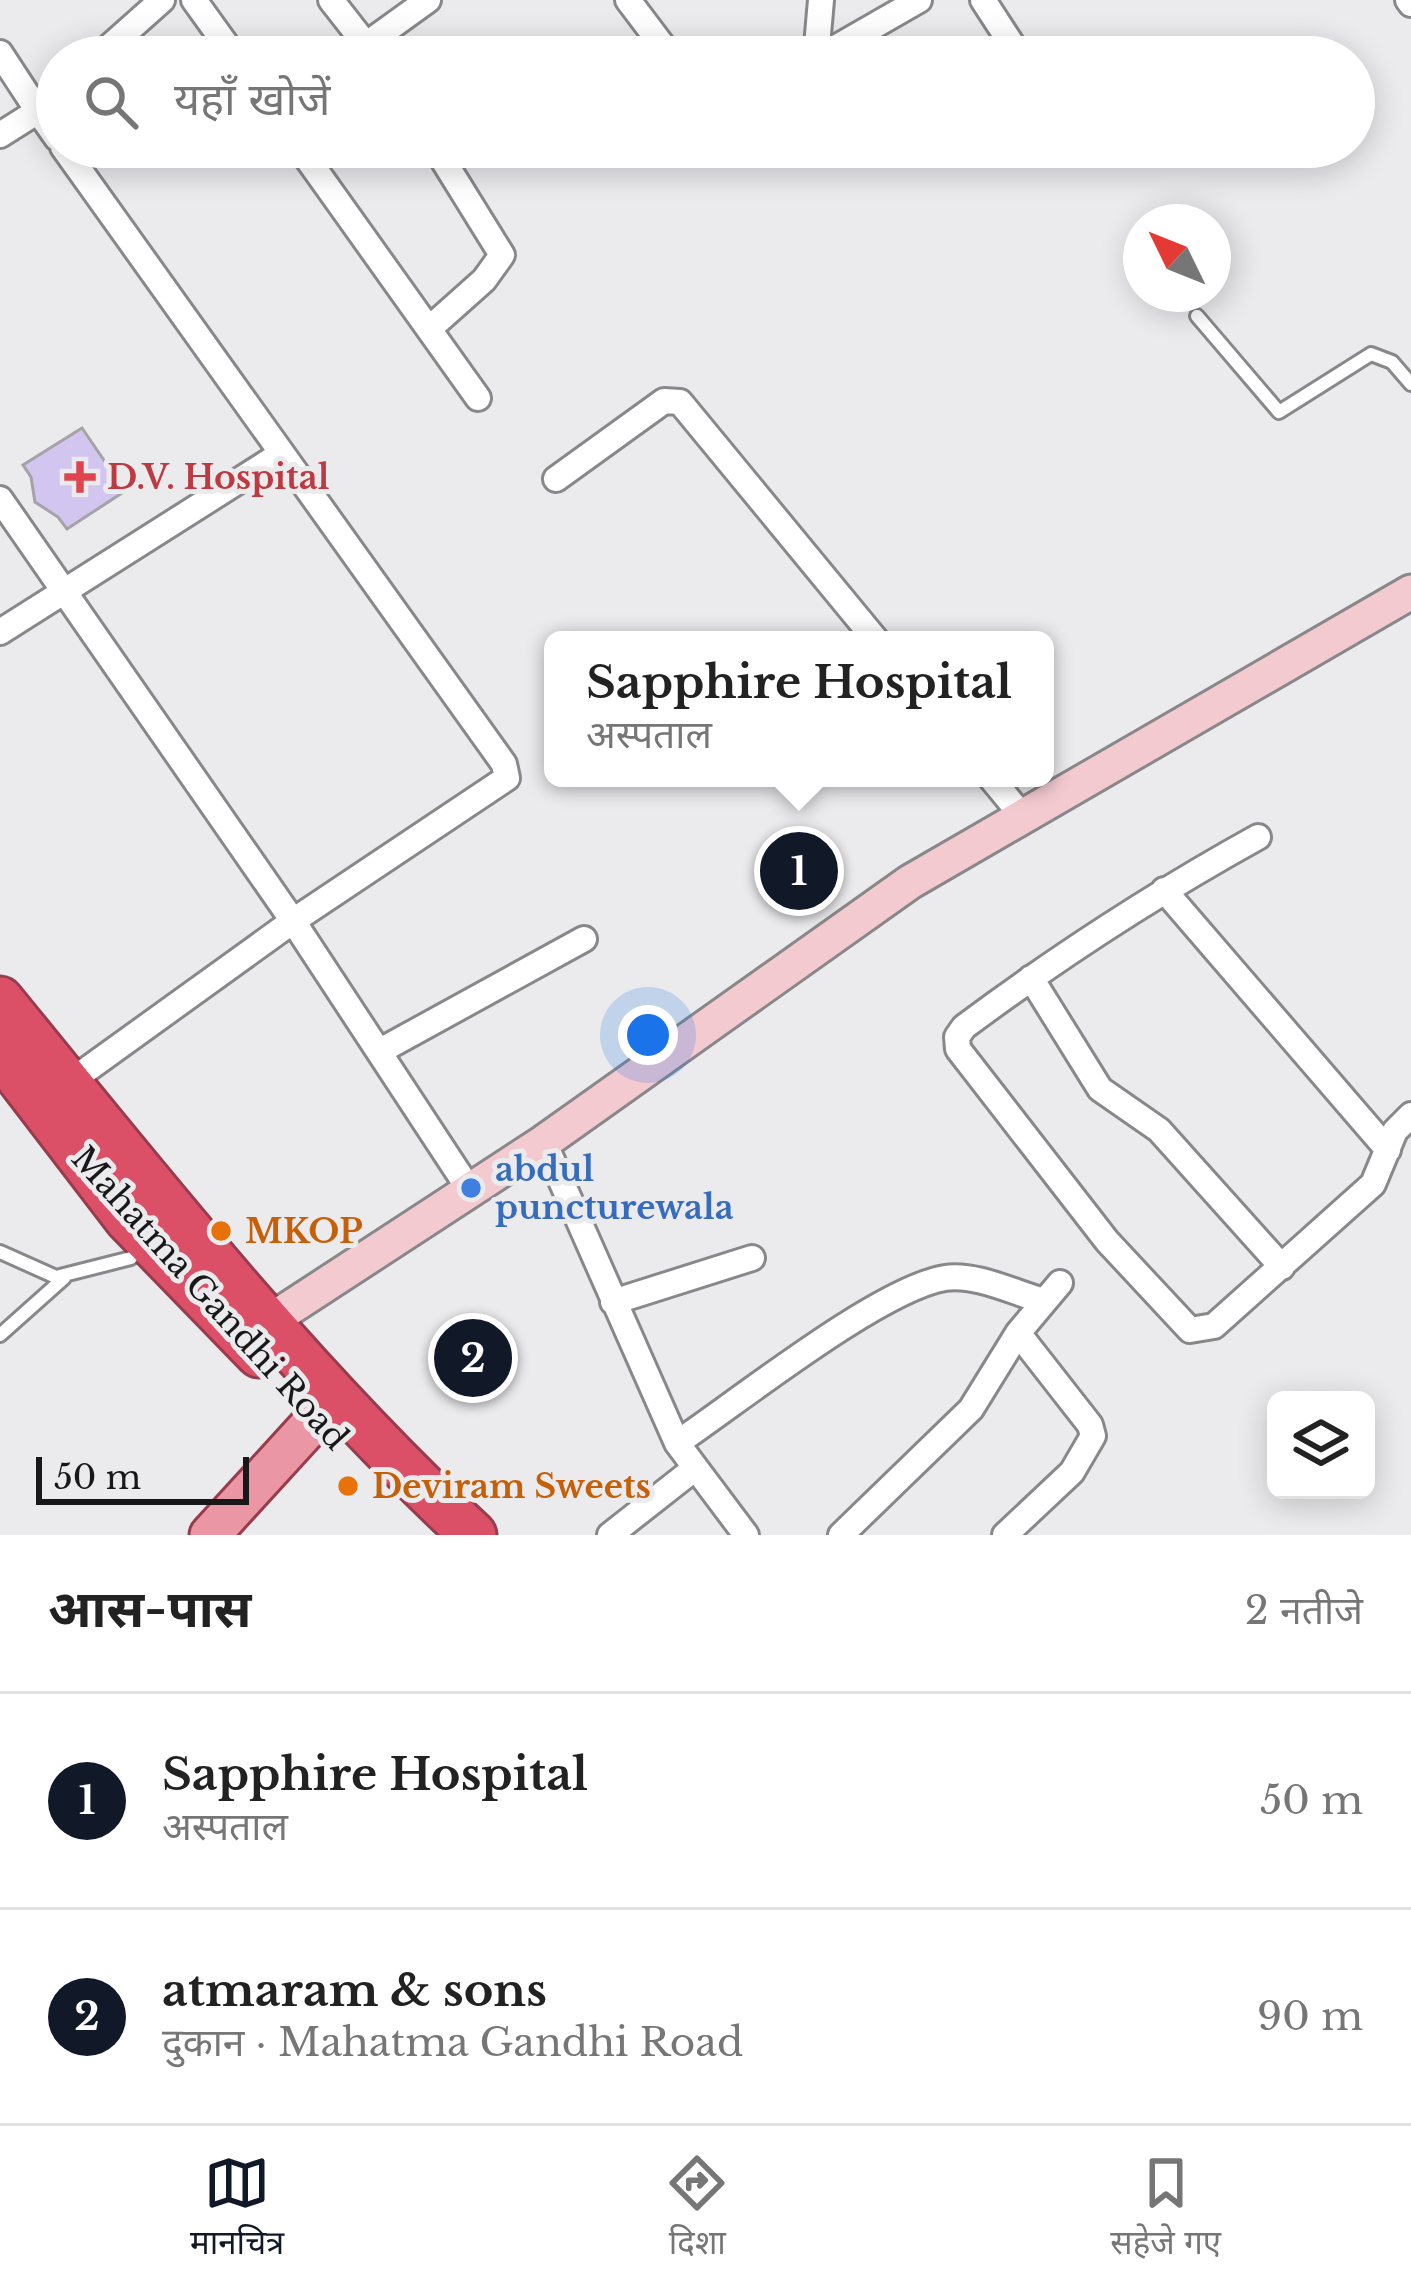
<!DOCTYPE html>
<html lang="hi">
<meta charset="utf-8">
<style>
:root{--surface:#fff;--page:#f2f2f2;--text:#222;--muted:#767676;--line:#e0e0e0;--accent:#111827}
body{margin:0;font-family:"Libre Baskerville","Noto Sans Devanagari",serif;background:var(--page);color:var(--text)}
.controls{position:absolute;right:36px;bottom:36px;display:grid;overflow:hidden;border-radius:18px;box-shadow:0 6px 30px #0003}
.controls button{width:108px;height:108px;display:grid;place-items:center;padding:0;border:0;border-bottom:3px solid var(--line);background:var(--surface);color:var(--text);font:60px sans-serif}
.compass{position:absolute;left:1123px;top:204px;width:108px;height:108px;border-radius:50%;background:var(--surface);box-shadow:0 6px 30px #0003;rotate:313deg}
.scale{position:absolute;left:36px;bottom:30px;width:213px;box-sizing:border-box;padding-left:12px;border:6px solid #181819;border-top:0;font-size:33px;line-height:42px;white-space:nowrap;color:#181819;-webkit-text-stroke:9px #ebeaed;paint-order:stroke}
.you{position:absolute;left:648px;top:1035px;width:42px;height:42px;margin:-30px;border:9px solid #fff;border-radius:50%;background:#1a73e8;box-shadow:0 0 0 18px #1a73e833}
.badge{display:grid;place-items:center;width:78px;height:78px;border-radius:50%;background:var(--accent);color:#fff;font-size:39px;font-weight:700}
.pin{position:absolute;translate:-50% -50%;border:6px solid #fff;box-shadow:0 3px 12px #0006}
.popup{position:absolute;left:544px;top:631px;width:510px;height:156px;box-sizing:border-box;display:grid;place-content:center;border-radius:18px;background:var(--surface);filter:drop-shadow(0 3px 9px #0005);font-size:39px;white-space:nowrap;color:var(--muted)}
.popup b{font-size:45px;color:var(--text)}
.popup::after{content:'';position:absolute;left:50%;top:100%;margin-left:-24px;border:24px solid transparent;border-top-color:var(--surface)}
.list{margin:0;padding:0;list-style:none}
h2{display:flex;justify-content:space-between;align-items:center;height:156px;margin:0;padding:0 48px;font-size:51px}
h2 small{font-size:39px;font-weight:400;color:var(--muted)}
.list li{display:grid;grid-template-columns:78px 1fr auto;gap:36px;align-items:center;box-sizing:border-box;height:216px;padding:0 48px;border-top:3px solid var(--line)}
.list b{display:block;font-size:45px;white-space:nowrap}
.list p{margin:0;font-size:39px;white-space:nowrap;color:var(--muted)}
.list em{font-size:39px;font-style:normal;color:var(--muted)}
.icon{flex:none;width:66px;height:66px;fill:none;stroke:currentColor;stroke-width:2;stroke-linecap:round;stroke-linejoin:round}
.map{position:relative;flex:none;width:1411px;height:1535px;overflow:hidden}
.search{position:absolute;background:var(--surface);box-shadow:0 6px 30px #0003;left:36px;right:36px;top:36px;height:132px;display:flex;align-items:center;gap:30px;box-sizing:border-box;padding:0 42px;border-radius:66px;color:var(--muted);font-size:45px}
.sheet{height:588px;background:var(--surface)}
nav{display:flex;justify-content:space-around;align-items:center;box-sizing:border-box;height:168px;border-top:3px solid var(--line);background:var(--surface);font-size:33px;color:var(--muted)}
nav a{display:grid;justify-items:center;gap:6px}
nav .on{color:var(--accent)}
.map>svg:first-child{display:block}
.building{fill:#d2c5ef;stroke:#a5a3a7;stroke-width:3}
.lines{fill:none;stroke-linecap:round;stroke-linejoin:round}
.lane-casing{stroke:#88878a;stroke-width:18}
.street-casing{stroke:#88878a;stroke-width:30}
.secondary-casing{stroke:#88878a;stroke-width:39}
.primary-casing{stroke:#973c4c;stroke-width:45}
.highway-casing{stroke:#973c4c;stroke-width:51}
.lane{stroke:#fff;stroke-width:12}
.street{stroke:#fff;stroke-width:24}
.secondary{stroke:#f4cad1;stroke-width:33}
.primary{stroke:#ea96a4;stroke-width:39}
.highway{stroke:#dc5067;stroke-width:45}
.health-dot{fill:#e0444e;stroke:#ebeaed;stroke-width:4.5}
.shop-dot{fill:#3f7fe0;stroke:#ebeaed;stroke-width:4.5}
.food-dot{fill:#e8710a;stroke:#ebeaed;stroke-width:4.5}
.labels{text-anchor:middle;dominant-baseline:central;stroke-width:10;stroke-linejoin:round;paint-order:stroke}
.health-label{font-size:33px;font-weight:bold;fill:#be3a42;stroke:#ebeaed;text-anchor:start}
.shop-label{font-size:33px;font-weight:bold;fill:#366cbe;stroke:#ebeaed;text-anchor:start}
.food-label{font-size:33px;font-weight:bold;fill:#c56008;stroke:#ebeaed;text-anchor:start}
.street-label{font-size:33px;fill:#181819;stroke:#ebeaed}
</style>
<div class="map">
<svg width="1411" height="1535" viewBox="0 0 1411 1535">
<rect width="100%" height="100%" fill="#ebeaed"/>
<path class="building" d="M82,428L125,491L67,529L58,517L35,502L31,477L23,465Z
M809,839L831,882L791,903L769,860Z"/>
<g class="lines">
<defs>
<path id="lane" d="M1197,316L1279,412L1371,354L1392,362L1411,384
M0,1252L56,1277L131,1258
M0,1335L64,1278"/>
<path id="street" d="M194,0L235,57
M331,0L374,55
M628,0L671,57
M821,0L817,46L825,54L919,0
M983,0L1020,57
M1408,0L1411,4
M367,44L428,0
M0,53L38,111L0,135
M98,57L162,0
M57,94L38,111L57,138
M63,147L504,764L507,778L293,921L67,1084
M299,147L478,398
M429,329L484,280L502,255L435,147
M556,479L664,401L680,402L876,640
M0,499L293,921L469,1189
M0,632L281,454
M991,778L1024,818
M1258,837C1155,894 1058,957 964,1027L957,1037L958,1049L1107,1241L1190,1330L1214,1326L1373,1184L1395,1131L1411,1115
M1164,890L1388,1150
M1031,978L1100,1089L1159,1130L1282,1267
M380,1051L584,939
M544,1142L677,1443L746,1535
M613,1302L752,1258
M677,1443C738,1402 879,1289 945,1278C975,1273 1015,1293 1044,1301
M610,1535L694,1469
M841,1535L971,1409L1018,1333L1060,1283
M1005,1535L1072,1472L1093,1436L1090,1425L1018,1333"/>
<path id="secondary" d="M250,1334L544,1142L910,882L1411,592"/>
<path id="primary" d="M210,1535L336,1397"/>
<path id="highway" d="M0,1000C151,1185 298,1372 473,1535
M0,1052L128,1219L259,1354"/>
</defs>
<use href="#lane" class="lane-casing"/>
<use href="#street" class="street-casing"/>
<use href="#secondary" class="secondary-casing"/>
<use href="#primary" class="primary-casing"/>
<use href="#highway" class="highway-casing"/>
<use href="#lane" class="lane"/>
<use href="#street" class="street"/>
<use href="#secondary" class="secondary"/>
<use href="#primary" class="primary"/>
<use href="#highway" class="highway"/>
</g>
<path class="health-dot" d="M74 459h12v12h12v12h-12v12h-12v-12h-12v-12h12z"/>
<circle class="shop-dot" cx="471" cy="1188" r="12"/>
<g class="food-dot">
<circle cx="221" cy="1231" r="12"/>
<circle cx="348" cy="1486" r="12"/>
</g>
<g class="labels">
<g class="health-label">
<text x="107" y="477">D.V. Hospital</text>
</g>
<g class="shop-label">
<text x="495" y="1169">abdul<tspan x="495" dy="38">puncturewala</tspan></text>
</g>
<g class="food-label">
<text x="245" y="1231">MKOP</text>
<text x="372" y="1486">Deviram Sweets</text>
</g>
<g class="street-label">
<text transform="translate(210 1298) rotate(48)">Mahatma Gandhi Road</text>
</g>
</g>
</svg>
<div class="controls">
<button><svg class="icon" aria-label="layers" viewBox="0 0 24 24"><path d="M12 4l9 5-9 5-9-5zM3 14l9 5 9-5"/></svg></button>
</div>
<svg class="compass" viewBox="-18 -18 36 36"><path d="M0-13l5 13h-10z" fill="#e53935"/><path d="M0 13l5-13h-10z" fill="#767676"/></svg>
<div class="scale">50 m</div>
<div class="you"></div>
<div class="pin badge" style="left:799px;top:871px">1</div>
<div class="popup"><b>Sapphire Hospital</b>अस्पताल</div>
<div class="pin badge" style="left:473px;top:1358px">2</div>
<div class="search"><svg class="icon" aria-label="search" viewBox="0 0 24 24"><circle cx="10" cy="10" r="6"/><path d="M15 15l6 6"/></svg>यहाँ खोजें</div>
</div>
<section class="sheet">
<h2>आस-पास<small>2 नतीजे</small></h2>
<ul class="list">
<li><span class="badge">1</span><div><b>Sapphire Hospital</b><p>अस्पताल</p></div><em>50 m</em></li>
<li><span class="badge">2</span><div><b>atmaram &amp; sons</b><p>दुकान · Mahatma Gandhi Road</p></div><em>90 m</em></li>
</ul>
</section>
<nav>
<a class="on"><svg class="icon" aria-label="map" viewBox="0 0 24 24"><path d="M3 6l6-2 6 2 6-2v14l-6 2-6-2-6 2zM9 4v14M15 6v14"/></svg>मानचित्र</a>
<a><svg class="icon" aria-label="directions" viewBox="0 0 24 24"><path d="M12 3l9 9-9 9-9-9zM9 14v-3h6M13 9l2 2-2 2"/></svg>दिशा</a>
<a><svg class="icon" aria-label="saved" viewBox="0 0 24 24"><path d="M7 4h10v16l-5-4-5 4z"/></svg>सहेजे गए</a>
</nav>
